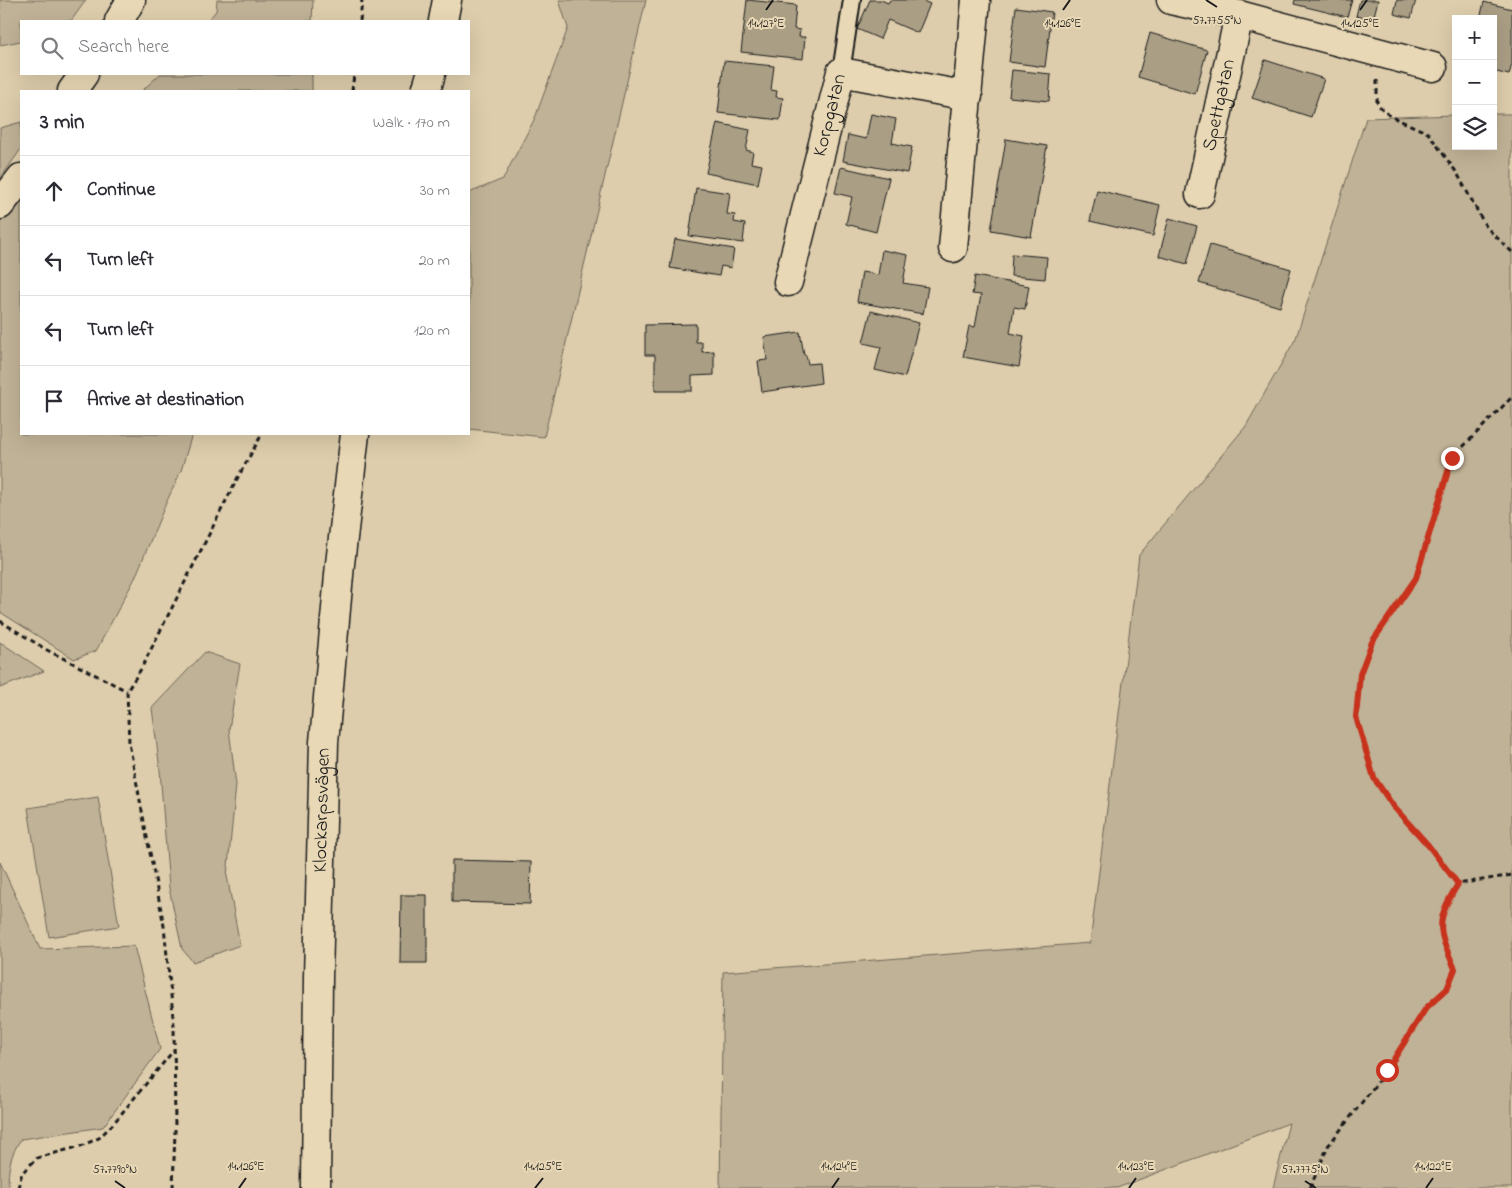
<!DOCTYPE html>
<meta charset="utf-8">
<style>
:root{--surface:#fff;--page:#f7f7f7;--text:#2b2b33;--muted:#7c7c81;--line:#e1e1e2}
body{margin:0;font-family:"Indie Flower",sans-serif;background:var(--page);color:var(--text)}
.controls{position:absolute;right:15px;top:15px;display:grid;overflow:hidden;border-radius:0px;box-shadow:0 5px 20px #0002}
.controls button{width:45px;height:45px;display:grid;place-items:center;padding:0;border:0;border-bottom:1px solid var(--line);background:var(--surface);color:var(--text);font:25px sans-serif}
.stop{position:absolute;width:15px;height:15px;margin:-11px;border:4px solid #c8321e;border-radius:50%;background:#fff}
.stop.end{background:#c8321e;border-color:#fff;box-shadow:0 1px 5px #0008}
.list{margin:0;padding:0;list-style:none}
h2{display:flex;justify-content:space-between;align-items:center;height:65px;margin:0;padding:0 20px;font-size:21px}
h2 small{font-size:16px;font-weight:400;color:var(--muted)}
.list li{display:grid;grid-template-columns:32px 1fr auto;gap:15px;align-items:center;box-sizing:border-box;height:70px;padding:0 20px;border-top:1px solid var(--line)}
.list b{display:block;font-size:19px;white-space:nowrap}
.list em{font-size:16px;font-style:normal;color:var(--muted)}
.icon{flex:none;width:28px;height:28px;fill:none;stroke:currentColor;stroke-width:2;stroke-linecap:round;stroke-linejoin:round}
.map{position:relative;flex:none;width:1512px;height:1188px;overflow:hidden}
.search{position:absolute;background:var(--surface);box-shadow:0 5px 20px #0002;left:20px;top:20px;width:450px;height:55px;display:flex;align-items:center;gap:12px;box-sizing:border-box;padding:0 18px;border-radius:0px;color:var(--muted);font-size:19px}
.panel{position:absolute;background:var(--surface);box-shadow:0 5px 20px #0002;left:20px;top:90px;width:450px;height:345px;border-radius:0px}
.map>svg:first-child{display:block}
.green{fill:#c0b296;stroke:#6e6759}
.building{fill:#aa9e85;stroke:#1c1c1c}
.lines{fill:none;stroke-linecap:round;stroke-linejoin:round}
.lane-casing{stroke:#1c1c1c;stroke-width:20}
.street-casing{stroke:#1c1c1c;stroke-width:31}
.secondary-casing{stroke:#1c1c1c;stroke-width:31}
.path{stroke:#1c1c1c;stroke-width:3;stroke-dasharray:5 4;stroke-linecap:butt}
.lane{stroke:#e9d8b5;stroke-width:16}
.street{stroke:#e9d8b5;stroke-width:28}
.secondary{stroke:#e9d8b5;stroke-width:28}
.route{stroke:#c8321e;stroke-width:6}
.ticks{fill:none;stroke:#1c1c1c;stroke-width:2}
.labels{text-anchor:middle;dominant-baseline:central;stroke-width:4;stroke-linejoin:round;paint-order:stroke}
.street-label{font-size:20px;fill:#1c1c1c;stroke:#e9d8b5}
.ticks-label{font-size:12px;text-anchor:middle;fill:#1c1c1c;stroke:#e9d8b5;stroke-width:4;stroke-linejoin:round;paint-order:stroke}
</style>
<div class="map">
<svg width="1512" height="1188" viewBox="0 0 1512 1188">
<rect width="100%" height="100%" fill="#ddcdac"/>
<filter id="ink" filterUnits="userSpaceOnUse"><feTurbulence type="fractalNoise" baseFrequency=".02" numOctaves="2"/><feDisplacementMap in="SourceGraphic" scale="10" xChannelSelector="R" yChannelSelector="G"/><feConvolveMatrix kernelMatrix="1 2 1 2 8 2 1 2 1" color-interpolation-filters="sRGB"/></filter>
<g filter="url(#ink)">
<path class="green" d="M0,0H86L71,21H21V41L0,45Z
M217,0H313L312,21H207L216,11Z
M559,0H646L544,437L469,429V193L503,179L535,118L568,28Z
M160,74H312V91H142Z
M1493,114H1512V1188H1273L1289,1123L1117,1188H717L720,1187L723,972L1090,943L1139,555L1246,426L1296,338L1366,118L1456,115V146H1493Z
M21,122V149L0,179V128Z
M21,195V434H192L181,471L166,503L135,578L96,651L74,659L0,612V223Z
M0,642L44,671L0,688Z
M205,652L240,664L229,729L236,785L227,876L240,945L193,962L182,949L169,888L160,770L152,708Z
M98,797L119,926L49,937L28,808Z
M0,862L40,949L134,946L160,1049L103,1127L21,1139C10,1155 8,1169 8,1188H0Z"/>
<path class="building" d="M747,0L796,5L794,29L800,30L799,37H805L803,59L741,52Z
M870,0H881L888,3L890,0H921L930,4L918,33L888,20L880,39L857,29Z
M1295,0H1352L1347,17L1294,4Z
M1360,0H1378L1373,20L1356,16Z
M1397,0H1416L1411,18L1394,14Z
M1484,2L1512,9V64L1509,75L1493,71V19H1480Z
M1016,7L1052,12L1045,67L1009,62Z
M1150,33L1207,50L1195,94L1138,77Z
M1265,60L1324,79L1311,117L1252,98Z
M724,61L774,66L771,90L777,91L776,97L783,98L780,120L718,113Z
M1012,70L1051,74L1049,101L1009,97Z
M871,114L896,119L892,143L912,147L907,173L843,161L848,135L866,139Z
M717,123L750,130L746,150L753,152L751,163L762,165L758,184L706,173Z
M1006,139L1047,146L1031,237L991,230Z
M841,167L889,178L876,232L846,224L852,197L835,193Z
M696,188L730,193L727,214L735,215L734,222L745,224L743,243L689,236Z
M1097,190L1160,205L1153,236L1090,221Z
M1169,218L1197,226L1187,264L1159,256Z
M675,239L734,249L731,268L721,266L719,276L670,268Z
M1210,245L1291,269L1280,307L1199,283Z
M882,250L908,255L903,283L928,287L923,314L857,302L862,272L878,275Z
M1012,254L1047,257L1045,279L1011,276Z
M975,276L1029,286L1025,309L1014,307L1010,333L1024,336L1019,367L963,357L969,326L975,327L981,295L972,294Z
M871,311L919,323L905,377L875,370L881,347L863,343Z
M696,324V342H702V352L714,351V375L692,376V391H655V355H645V325Z
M800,332L804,355H806L808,364L819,363L821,383L762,392L758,361L767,360L764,337Z
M452,860L531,862L530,904L452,902Z
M401,895H427V963H400Z"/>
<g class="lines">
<defs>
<path id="lane" d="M841,72L852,0"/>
<g id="street">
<path d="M1171,0L1239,15L1433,67"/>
<path d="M119,21L131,0"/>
<path d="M72,91L84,74"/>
<path id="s1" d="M1200,194L1239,15"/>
<path d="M0,205L21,178"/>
<path d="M953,248L976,0"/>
<path id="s2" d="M788,282L841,72L968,96"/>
</g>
<g id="secondary">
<path d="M443,21L447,0"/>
<path d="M426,91L431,74"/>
<path id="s3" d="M316,1188L318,978L324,742L340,564L355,434"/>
</g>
</defs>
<use href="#lane" class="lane-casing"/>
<use href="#street" class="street-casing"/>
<use href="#secondary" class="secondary-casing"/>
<path class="path" d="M360,21L362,0
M1377,80V104L1390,116L1428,133L1457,173L1486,227L1512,252
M352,91L354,74
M0,621L47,650L127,691
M1458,884L1428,845L1393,806L1374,778L1356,717L1360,674L1372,642L1416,578L1452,458L1512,397
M18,1188L22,1173L37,1158L81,1146L99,1138L112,1125L174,1050
M173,1188L175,1131L174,1025L164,926L129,743L127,691L141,669L237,479L262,434
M1310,1188L1328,1146L1387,1070L1426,1008L1447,989L1455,969C1438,930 1434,923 1458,884L1512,875"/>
<use href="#lane" class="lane"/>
<use href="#street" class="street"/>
<use href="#secondary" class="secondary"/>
</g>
</g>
<g class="lines" filter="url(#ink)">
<path class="route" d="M1387,1070L1426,1008L1447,989L1455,969C1438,930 1434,923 1458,884L1428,845L1393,806L1374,778L1356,717L1360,674L1372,642L1416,578L1452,458"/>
</g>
<path class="ticks" d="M1206,0L1217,7M766,10L773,0M1063,10L1070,0M1360,10L1367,0M115,1181L125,1188M1305,1181L1316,1188M239,1188L246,1178M535,1188L543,1178M832,1188L839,1178M1129,1188L1136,1178M1426,1188L1433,1178"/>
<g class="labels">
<g class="street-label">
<text stroke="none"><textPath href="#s1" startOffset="91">Spettgatan</textPath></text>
<text stroke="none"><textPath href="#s2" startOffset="172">Korpgatan</textPath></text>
<text stroke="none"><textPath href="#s3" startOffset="378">Klockarpsvägen</textPath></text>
</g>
</g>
<g class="ticks-label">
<text x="1217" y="24">57.7755°N</text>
<text x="766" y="27">14.127°E</text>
<text x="1063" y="27">14.126°E</text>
<text x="1360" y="27">14.125°E</text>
<text x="246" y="1170">14.126°E</text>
<text x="543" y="1170">14.125°E</text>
<text x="839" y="1170">14.124°E</text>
<text x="1136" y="1170">14.123°E</text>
<text x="1433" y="1170">14.122°E</text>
<text x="115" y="1173">57.7790°N</text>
<text x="1305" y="1173">57.7775°N</text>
</g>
</svg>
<div class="controls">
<button>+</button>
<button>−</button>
<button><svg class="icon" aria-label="layers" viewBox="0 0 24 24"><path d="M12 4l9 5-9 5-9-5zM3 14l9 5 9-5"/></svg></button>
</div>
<div class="stop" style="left:1387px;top:1070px"></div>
<div class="stop end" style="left:1452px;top:458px"></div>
<div class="search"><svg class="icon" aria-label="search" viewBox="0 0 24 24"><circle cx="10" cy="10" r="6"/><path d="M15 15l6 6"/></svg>Search here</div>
<section class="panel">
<h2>3 min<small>Walk · 170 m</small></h2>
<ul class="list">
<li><svg class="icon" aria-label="ahead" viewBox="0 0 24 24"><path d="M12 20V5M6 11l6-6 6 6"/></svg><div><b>Continue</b></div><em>30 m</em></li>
<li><svg class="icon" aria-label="left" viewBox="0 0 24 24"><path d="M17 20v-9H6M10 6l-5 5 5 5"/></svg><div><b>Turn left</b></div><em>20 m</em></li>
<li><svg class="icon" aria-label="left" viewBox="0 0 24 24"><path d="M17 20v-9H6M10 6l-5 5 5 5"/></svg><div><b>Turn left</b></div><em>120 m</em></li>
<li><svg class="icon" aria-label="arrive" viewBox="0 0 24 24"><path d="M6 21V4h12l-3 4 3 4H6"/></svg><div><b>Arrive at destination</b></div></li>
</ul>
</section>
</div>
